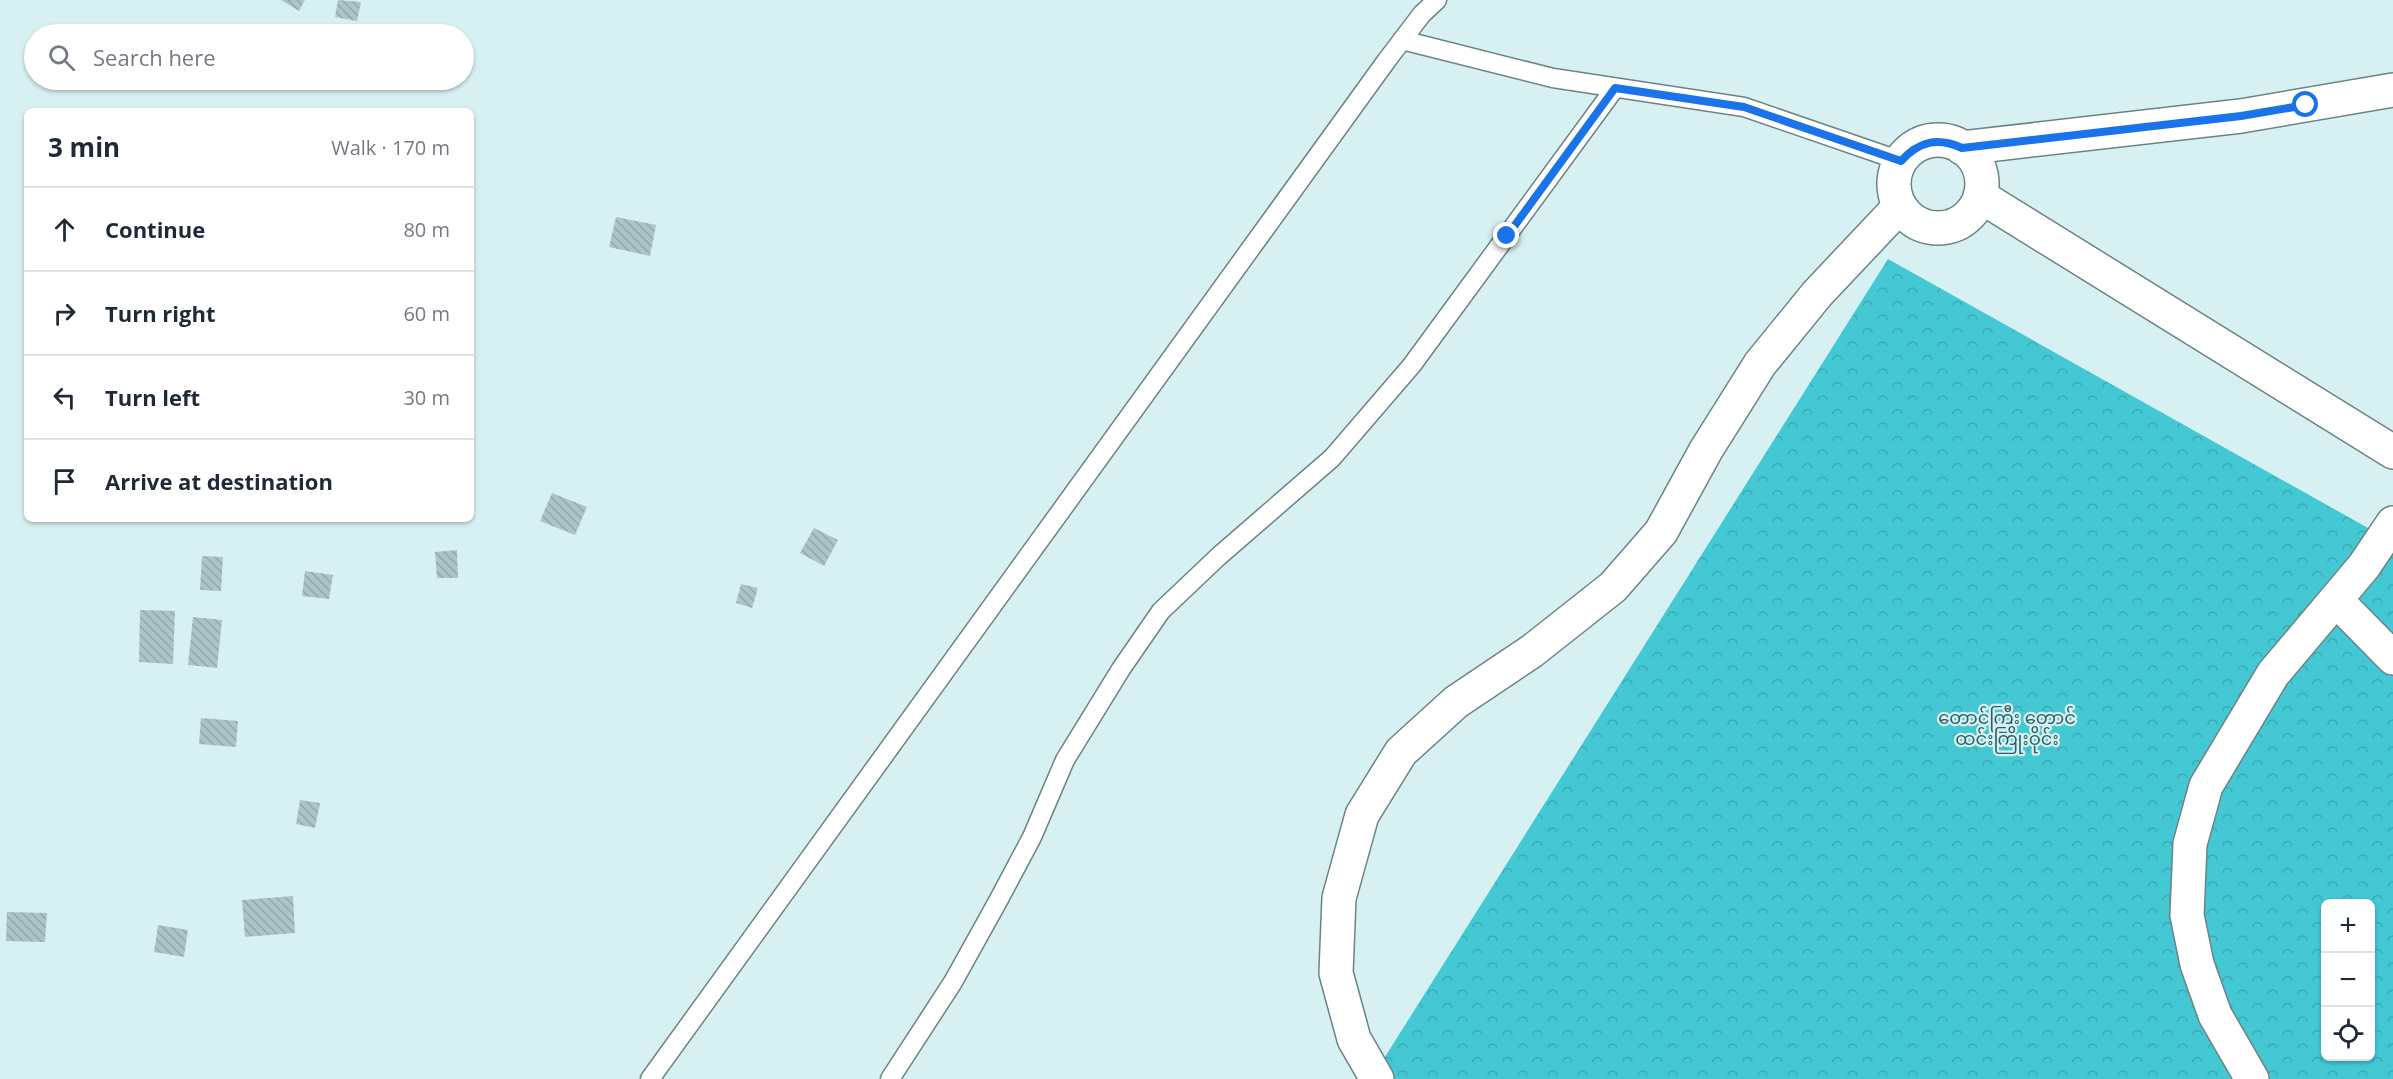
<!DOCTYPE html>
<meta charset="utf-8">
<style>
:root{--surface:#fff;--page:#f2f2f3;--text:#1f2937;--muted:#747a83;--line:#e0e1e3}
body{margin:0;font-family:"Open Sans","Noto Sans Myanmar",sans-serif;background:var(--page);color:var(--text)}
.controls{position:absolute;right:18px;bottom:18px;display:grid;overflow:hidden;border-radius:9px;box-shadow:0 2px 4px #0004}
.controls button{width:54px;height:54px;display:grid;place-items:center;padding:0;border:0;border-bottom:2px solid var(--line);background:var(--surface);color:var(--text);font:30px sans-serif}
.stop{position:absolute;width:18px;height:18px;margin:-14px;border:4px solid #1a73e8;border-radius:50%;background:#fff}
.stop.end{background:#1a73e8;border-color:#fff;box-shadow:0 2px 6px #0008}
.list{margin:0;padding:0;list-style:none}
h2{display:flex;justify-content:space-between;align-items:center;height:78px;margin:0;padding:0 24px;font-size:26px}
h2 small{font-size:20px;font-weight:400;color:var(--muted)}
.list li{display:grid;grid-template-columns:39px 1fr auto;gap:18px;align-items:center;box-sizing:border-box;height:84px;padding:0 24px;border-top:2px solid var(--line)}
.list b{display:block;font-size:22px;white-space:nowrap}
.list em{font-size:20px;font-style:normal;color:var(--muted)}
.icon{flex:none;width:33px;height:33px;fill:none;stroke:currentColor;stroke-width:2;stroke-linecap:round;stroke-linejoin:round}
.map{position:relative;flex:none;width:2393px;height:1079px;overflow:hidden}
.search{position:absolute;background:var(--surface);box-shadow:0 2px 4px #0004;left:24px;top:24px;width:450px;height:66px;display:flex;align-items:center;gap:15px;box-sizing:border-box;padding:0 21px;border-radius:33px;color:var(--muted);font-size:22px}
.panel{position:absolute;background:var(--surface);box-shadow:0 2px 4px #0004;left:24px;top:108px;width:450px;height:414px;border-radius:9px}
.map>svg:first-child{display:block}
.forest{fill:url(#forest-crowns);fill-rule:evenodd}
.building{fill:url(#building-back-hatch)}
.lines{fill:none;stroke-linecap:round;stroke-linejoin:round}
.service-casing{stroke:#6c8386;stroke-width:21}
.minor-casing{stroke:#6c8386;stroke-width:36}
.service{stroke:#fff;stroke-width:18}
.minor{stroke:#fff;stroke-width:33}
.route{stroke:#1a73e8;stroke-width:8}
.labels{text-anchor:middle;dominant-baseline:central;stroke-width:4.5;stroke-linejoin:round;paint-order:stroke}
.park-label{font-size:18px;fill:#2a6065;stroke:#d7f1f3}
</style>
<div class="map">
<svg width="2393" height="1079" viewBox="0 0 2393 1079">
<defs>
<pattern id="forest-crowns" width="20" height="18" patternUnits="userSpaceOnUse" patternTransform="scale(1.5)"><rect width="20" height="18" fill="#43c8d4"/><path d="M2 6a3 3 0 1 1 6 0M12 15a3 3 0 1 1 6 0" fill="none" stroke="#3aabb5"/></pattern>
<pattern id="building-back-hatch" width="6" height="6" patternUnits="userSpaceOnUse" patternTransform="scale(1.5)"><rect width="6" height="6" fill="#abc4c6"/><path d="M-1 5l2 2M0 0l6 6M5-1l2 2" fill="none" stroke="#92a8aa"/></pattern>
</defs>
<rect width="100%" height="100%" fill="#d7f1f3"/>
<path class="forest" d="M1888,259L2393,542V1079H1371ZM2326,904H2370V1056H2326Z"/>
<path class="building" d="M281,0H305L299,11Z
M338,0L361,2L357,21L335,17Z
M616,217L656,225L650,256L609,247Z
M552,493L587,507L575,535L540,521Z
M814,528L838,540L824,566L800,553Z
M457,550L458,578H437L435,552Z
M202,556L223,557L221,591L200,590Z
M305,571L333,575L329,599L302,596Z
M741,584L758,588L752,608L736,603Z
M140,610L175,611L173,664L139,662Z
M193,617L222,620L217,668L188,665Z
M201,718L238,721L236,747L199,744Z
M300,800L320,803L315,828L296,824Z
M293,896L295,933L245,937L242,900Z
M7,912L47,913L45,942L6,941Z
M158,925L188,930L184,957L154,952Z"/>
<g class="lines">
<defs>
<path id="service" d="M1402,40L1553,78L1744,107L1901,161
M650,1079L1387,60L1422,14L1437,0
M890,1079L953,982L998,901L1032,837L1065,760L1121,669L1161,611L1219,556L1332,458L1412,365L1615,88"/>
<path id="minor" d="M1894 184a44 44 0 1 1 88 0a44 44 0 1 1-88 0Z
M1962,148L2241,116L2393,90
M1980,196L2393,452
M2336,600L2393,658
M1377,1079L1354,1039L1336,973L1339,898L1362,815L1401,752L1456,702L1532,651L1613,587L1661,532L1706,450L1760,364L1817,294L1900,206
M2252,1079L2215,1015L2197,964L2187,915L2190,844L2206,786L2273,674L2364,566L2393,523"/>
</defs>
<use href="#service" class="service-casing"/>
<use href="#minor" class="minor-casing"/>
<use href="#service" class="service"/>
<use href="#minor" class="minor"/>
</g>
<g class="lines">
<path class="route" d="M1507,236L1615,88L1744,107L1901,161C1919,141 1938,137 1962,148L2241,116L2306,105"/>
</g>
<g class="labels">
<g class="park-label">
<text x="2007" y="717">တောင်ကြီး တောင်<tspan x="2007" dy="21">ထင်းကြိုးဝိုင်း</tspan></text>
</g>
</g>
</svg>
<div class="controls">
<button>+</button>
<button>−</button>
<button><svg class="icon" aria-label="locate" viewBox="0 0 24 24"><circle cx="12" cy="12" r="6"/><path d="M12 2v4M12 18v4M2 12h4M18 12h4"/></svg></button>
</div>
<div class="stop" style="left:2306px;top:105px"></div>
<div class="stop end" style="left:1507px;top:236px"></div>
<div class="search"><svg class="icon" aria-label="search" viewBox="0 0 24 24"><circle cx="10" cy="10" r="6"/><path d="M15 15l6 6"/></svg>Search here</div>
<section class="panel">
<h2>3 min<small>Walk · 170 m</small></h2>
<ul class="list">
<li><svg class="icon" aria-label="ahead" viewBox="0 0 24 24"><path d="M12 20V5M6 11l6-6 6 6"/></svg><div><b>Continue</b></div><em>80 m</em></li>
<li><svg class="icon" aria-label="right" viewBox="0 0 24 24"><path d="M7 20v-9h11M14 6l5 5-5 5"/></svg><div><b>Turn right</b></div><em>60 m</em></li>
<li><svg class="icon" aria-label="left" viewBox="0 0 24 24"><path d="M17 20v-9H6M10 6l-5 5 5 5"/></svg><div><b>Turn left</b></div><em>30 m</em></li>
<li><svg class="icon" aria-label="arrive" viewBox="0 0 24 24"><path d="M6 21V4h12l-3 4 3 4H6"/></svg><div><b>Arrive at destination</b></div></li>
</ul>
</section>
</div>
